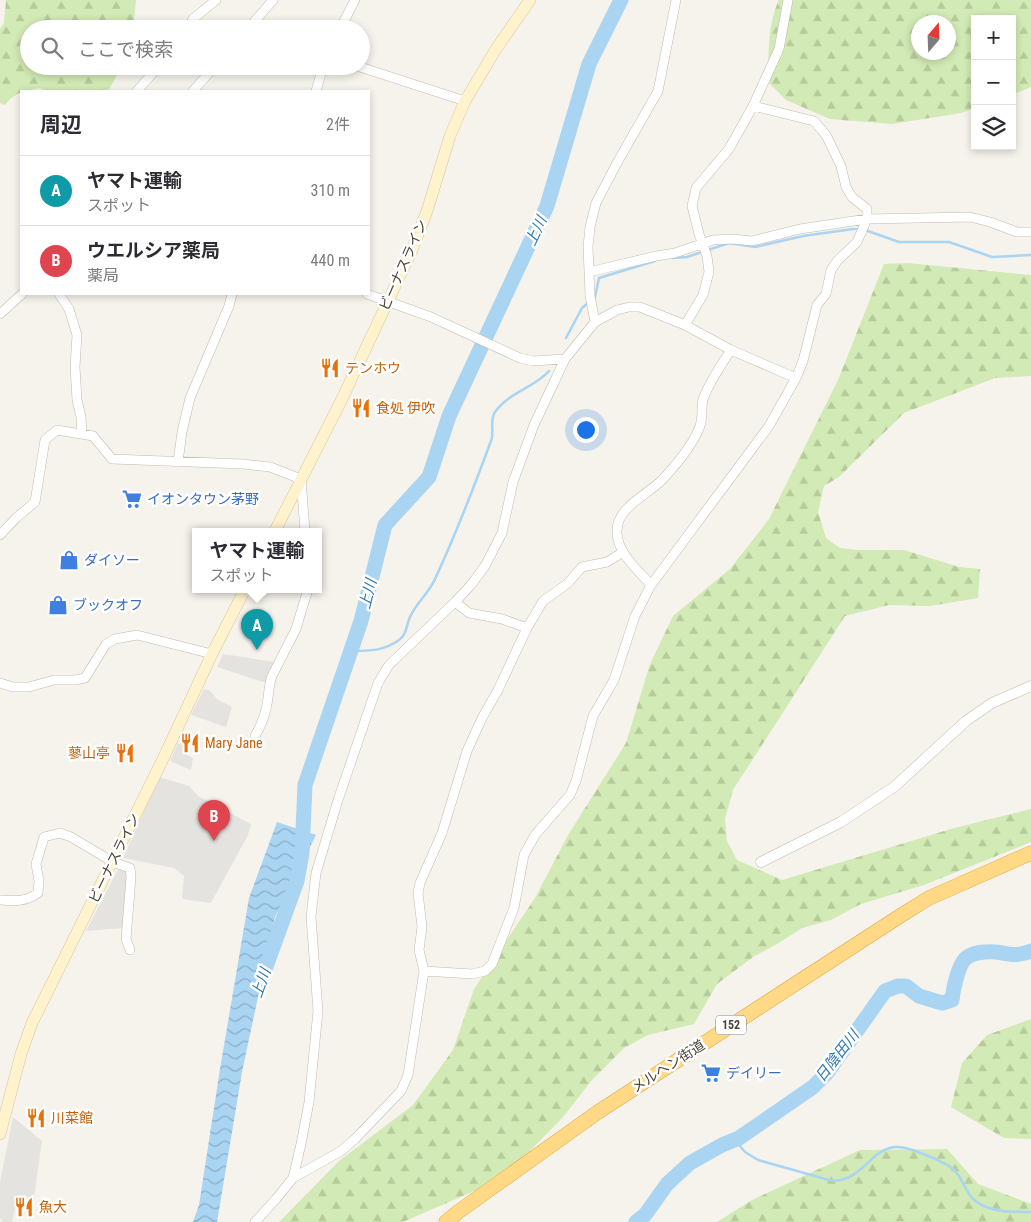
<!DOCTYPE html>
<html lang="ja">
<meta charset="utf-8">
<style>
:root{--surface:#fff;--page:#f2f2f3;--text:#2b2b33;--muted:#7c7c81;--line:#e1e1e2;--accent:#fc3f1d}
body{margin:0;font-family:"Roboto Condensed","Noto Sans JP",sans-serif;background:var(--page);color:var(--text)}
.controls{position:absolute;right:15px;top:15px;display:grid;overflow:hidden;border-radius:0px;box-shadow:0 2px 8px #0003}
.controls button{width:45px;height:45px;display:grid;place-items:center;padding:0;border:0;border-bottom:1px solid var(--line);background:var(--surface);color:var(--text);font:25px sans-serif}
.compass{position:absolute;left:911px;top:15px;width:45px;height:45px;border-radius:50%;background:var(--surface);box-shadow:0 2px 8px #0003;rotate:19deg}
.you{position:absolute;left:585px;top:429px;width:18px;height:18px;margin:-12px;border:4px solid #fff;border-radius:50%;background:#1a73e8;box-shadow:0 0 0 8px #1a73e833}
.badge{display:grid;place-items:center;width:32px;height:32px;border-radius:50%;background:var(--accent);color:#fff;font-size:16px;font-weight:700}
.pin{position:absolute;translate:-50% -41px;filter:drop-shadow(0 1px 2px #0008)}
.pin::after{content:'';position:absolute;top:26px;width:18px;height:15px;background:inherit;clip-path:polygon(0 0,100% 0,50% 100%)}
.popup{position:absolute;left:192px;top:528px;width:130px;height:65px;box-sizing:border-box;display:grid;place-content:center;border-radius:0px;background:var(--surface);filter:drop-shadow(0 1px 4px #0005);font-size:16px;white-space:nowrap;color:var(--muted)}
.popup b{font-size:19px;color:var(--text)}
.popup::after{content:'';position:absolute;left:50%;top:100%;margin-left:-10px;border:10px solid transparent;border-top-color:var(--surface)}
.list{margin:0;padding:0;list-style:none}
h2{display:flex;justify-content:space-between;align-items:center;height:65px;margin:0;padding:0 20px;font-size:21px}
h2 small{font-size:16px;font-weight:400;color:var(--muted)}
.list li{display:grid;grid-template-columns:32px 1fr auto;gap:15px;align-items:center;box-sizing:border-box;height:70px;padding:0 20px;border-top:1px solid var(--line)}
.list b{display:block;font-size:19px;white-space:nowrap}
.list p{margin:0;font-size:16px;white-space:nowrap;color:var(--muted)}
.list em{font-size:16px;font-style:normal;color:var(--muted)}
.icon{flex:none;width:28px;height:28px;fill:none;stroke:currentColor;stroke-width:2;stroke-linecap:round;stroke-linejoin:round}
.map{position:relative;flex:none;width:1031px;height:1222px;overflow:hidden}
.search{position:absolute;background:var(--surface);box-shadow:0 2px 8px #0003;left:20px;top:20px;width:350px;height:55px;display:flex;align-items:center;gap:12px;box-sizing:border-box;padding:0 18px;border-radius:28px;color:var(--muted);font-size:19px}
.panel{position:absolute;background:var(--surface);box-shadow:0 2px 8px #0003;left:20px;top:90px;width:350px;height:205px;border-radius:0px}
.map>svg:first-child{display:block}
.forest{fill:url(#forest-firs);fill-rule:evenodd}
.parking{fill:#e5e3e0}
.water{fill:url(#water-waves)}
.lines{fill:none;stroke-linecap:round;stroke-linejoin:round}
.stream{stroke:#a9d4f2;stroke-width:2.5}
.river{stroke:#a9d4f2;stroke-width:15}
.minor-casing{stroke:#c2bbae;stroke-width:10}
.tertiary-casing{stroke:#c2bbae;stroke-width:11}
.secondary-casing{stroke:#d6c79b;stroke-width:12}
.trunk-casing{stroke:#e0a43c;stroke-width:15}
.minor{stroke:#fff;stroke-width:9}
.tertiary{stroke:#fff;stroke-width:10}
.secondary{stroke:#fff3cd;stroke-width:11}
.trunk{stroke:#ffd985;stroke-width:14}
.labels{text-anchor:middle;dominant-baseline:central;stroke-width:5;stroke-linejoin:round;paint-order:stroke}
.shield{fill:#fff;stroke:#817c74;stroke-width:1}
.shield-label{font-size:12px;font-weight:bold;fill:#4b4439}
.street-label{font-size:14px;fill:#4b4439;stroke:#fff}
.food-label{font-size:14px;fill:#c56008;stroke:#fff;text-anchor:start}
.shop-label{font-size:14px;fill:#366cbe;stroke:#fff;text-anchor:start}
.water-label{font-size:15px;font-style:italic;fill:#2e7ab2;stroke:#fff}
</style>
<div class="map">
<svg width="1031" height="1222" viewBox="0 0 1031 1222">
<defs>
<pattern id="forest-firs" width="22" height="20" patternUnits="userSpaceOnUse" patternTransform="scale(1.25)"><rect width="22" height="20" fill="#d2eab5"/><path d="M5 1l3.5 6h-7zM16 11l3.5 6h-7z" fill="#b6ca9c"/></pattern>
<pattern id="water-waves" width="16" height="10" patternUnits="userSpaceOnUse" patternTransform="scale(1.25)"><rect width="16" height="10" fill="#a9d4f2"/><path d="M0 5q4-4 8 0t8 0" fill="none" stroke="#8caec5"/></pattern>
</defs>
<rect width="100%" height="100%" fill="#f6f3ec"/>
<path class="forest" d="M6,0H136L133,29H29V66H122L108,91H46L40,88C22,92 18,91 4,105L0,103V29L4,23Z
M779,0H1031V87L1012,95V19H975V108L961,113L892,124L830,119L786,100L768,82C769,54 767,25 779,0ZM918,22H948V52H918Z
M908,263L1031,275V376L995,378L904,413L839,477L824,486L818,512L826,538L840,548L859,550H904L959,567L980,569L978,598L930,606L889,605L845,616L733,790L725,819L727,841L737,860L782,880L951,829L1031,809V842L924,885L861,904L831,920L802,928L777,944L753,957L717,984L694,1024L648,1035L624,1048L592,1080L563,1117L531,1150L488,1185L403,1222H279L339,1161L413,1105L453,1050L474,989L535,898L568,835L626,743L650,664L673,616L730,569L769,519L838,380L884,264Z
M1031,1019V1139L1004,1138L951,1107L962,1063L987,1035Z
M947,1149L978,1184L1031,1204V1222H717L752,1200L860,1150Z"/>
<path class="parking" d="M223,654L275,662L266,683L217,667Z
M204,689L210,691L217,699L232,707L226,727L191,715Z
M178,743L184,746L182,752L193,758L191,770L170,761Z
M159,777L189,786L198,796L251,824L248,835L211,903L182,899L184,876L174,868L123,858Z
M118,869L128,871L123,928L86,931Z
M13,1117L42,1141L34,1198L18,1195L12,1222H3L0,1218V1182Z"/>
<path class="water" d="M277,822L316,835L275,917L242,1072L217,1222H193L199,1205L220,1069L249,898Z"/>
<g class="lines">
<path class="stream" d="M865,230L899,242H949L992,257L1031,255
M673,258L687,257L729,243L755,247L803,236L853,229H860
M592,300L595,297L599,278L655,261
M566,338L582,308L588,303
M352,651C369,651 384,651 399,640C407,634 406,626 410,617C416,603 429,593 435,579C456,534 474,487 491,441C495,431 489,420 495,412C509,392 534,388 549,371
M735,1140L745,1152L758,1160L829,1180C832,1180 837,1181 840,1180C864,1176 874,1146 898,1147C909,1147 946,1162 954,1170C962,1177 965,1191 973,1199C988,1213 1012,1212 1031,1212"/>
<path class="river" d="M259,986L297,881L302,853L305,785L361,621L385,525L429,477L449,416L547,206L589,64L621,0
M636,1222L645,1215L667,1184L690,1163L722,1145L739,1138L813,1087L827,1073L885,991L898,986H906L919,996L942,1003L952,1000C953,990 958,966 965,959C972,952 987,951 996,952C1011,954 1015,957 1031,951"/>
<defs>
<path id="minor" d="M192,21L204,29
M188,29L193,19L216,0
M248,29L273,0
M340,29L355,0
M357,66L465,101
M137,91L159,66
M193,91L215,66
M316,91L323,66
M589,272L656,256L675,253L713,240L733,239L752,241L800,229L867,219L970,217L990,222L1017,232H1031
M59,294L69,309L77,335L75,367L77,400L81,417L82,434
M367,294L431,317L520,358L533,361L565,359
M0,314L22,294
M595,322L590,296L588,247L590,227L596,203L617,163L658,91L676,0
M685,325L703,295L709,272L707,256L699,234L692,206L696,188L729,149L753,106L779,49L788,0
M178,462L182,432L190,398L229,306L232,294
M0,535L16,518L35,502L45,440L57,430L93,436L112,459L243,464L270,467L301,479L305,531
M651,585C638,570 617,553 617,532C616,507 648,495 663,479C675,466 694,443 700,426C703,418 701,408 703,400C706,388 724,360 731,350
M455,602L469,613L502,619L527,628
M0,683L13,687H29L54,680H75L85,678L106,644L115,639L137,635L212,654
M255,736C260,727 264,719 266,709C269,698 268,687 272,676L296,629L308,589
M0,900C14,901 26,902 38,893L39,881L36,864L44,837L60,833L71,837L113,862L130,868L131,877L126,939L130,950
M424,971L472,974L485,971L492,964L514,908L524,855L535,835L570,795L576,781L593,716L614,680L635,616L651,585L769,426L796,378L803,361L817,305L826,294L831,270L837,261L857,242L867,219V209L852,197L846,187L841,166L826,135L814,121L753,106
M293,1178L341,1151L355,1139L401,1091L408,1075L424,971L419,950L422,927L418,893L420,883L442,833L467,751L482,718L498,690L527,628L543,601L567,584L582,567L607,562L623,552
M255,1222L276,1199L293,1178L301,1144L309,1102L318,1011L311,917L316,873L338,800L378,683L389,665L455,602L471,585L485,566L502,533L513,482L534,425L565,359L595,322L617,310L629,307H640L685,325L731,350L796,378"/>
<path id="tertiary" d="M761,862L841,822L894,787L966,721L992,703L1031,686"/>
<path id="secondary" d="M275,531L342,399L412,250L427,211L450,136L465,101L496,49L530,0
M0,1134L21,1054L32,1023L162,761L212,654L245,589"/>
<path id="trunk" d="M446,1222L458,1212L598,1112L900,916L929,898L1031,853"/>
</defs>
<use href="#minor" class="minor-casing"/>
<use href="#tertiary" class="tertiary-casing"/>
<use href="#secondary" class="secondary-casing"/>
<use href="#trunk" class="trunk-casing"/>
<use href="#minor" class="minor"/>
<use href="#tertiary" class="tertiary"/>
<use href="#secondary" class="secondary"/>
<use href="#trunk" class="trunk"/>
</g>
<defs>
<symbol id="restaurant-bare" viewBox="-9 -9 18 18"><path d="M-5-6h1v4h1v-4h1v4h1v-4h1v5L-1.5 .5V6h-2V.5L-5-1ZM5-6V6H3V1.5H1.5Q1.5-4 5-6Z" fill="#e8710a" stroke="#fff" stroke-width="2.5" paint-order="stroke"/></symbol>
<symbol id="supermarket-bare" viewBox="-9 -9 18 18"><path d="M-6-5.5h2.5l.6 2H6L4.5 2H-2.5L-4.4-4H-6ZM-1.5 3.2a1.3 1.3 0 1 0 .1 0ZM3 3.2a1.3 1.3 0 1 0 .1 0Z" fill="#3f7fe0" stroke="#fff" stroke-width="2.5" paint-order="stroke"/></symbol>
<symbol id="shop-bare" viewBox="-9 -9 18 18"><path d="M-5-2.5h2.3a2.7 3.5 0 0 1 5.4 0H5L5.5 6h-11ZM-1.5-2.5h3a1.5 2.3 0 0 0-3 0Z" fill="#3f7fe0" stroke="#fff" stroke-width="2.5" paint-order="stroke"/></symbol>
</defs>
<g fill-rule="evenodd">
<use href="#restaurant-bare" x="316" y="354" width="28" height="28"/>
<use href="#restaurant-bare" x="347" y="394" width="28" height="28"/>
<use href="#supermarket-bare" x="118" y="485" width="28" height="28"/>
<use href="#shop-bare" x="55" y="546" width="28" height="28"/>
<use href="#shop-bare" x="44" y="591" width="28" height="28"/>
<use href="#restaurant-bare" x="176" y="729" width="28" height="28"/>
<use href="#restaurant-bare" x="111" y="739" width="28" height="28"/>
<use href="#supermarket-bare" x="697" y="1059" width="28" height="28"/>
<use href="#restaurant-bare" x="22" y="1104" width="28" height="28"/>
<use href="#restaurant-bare" x="10" y="1193" width="28" height="28"/>
</g>
<g class="labels">
<rect class="shield" x="716" y="1015.5" width="30" height="19" rx="4"/>
<g class="shield-label">
<text x="731" y="1025">152</text>
</g>
<g class="street-label">
<text transform="translate(403 265) rotate(-66)">ビーナスライン</text>
<text transform="translate(114 858) rotate(-64)">ビーナスライン</text>
<text transform="translate(668 1066) rotate(-33)">メルヘン街道</text>
</g>
<g class="food-label">
<text x="345" y="368">テンホウ</text>
<text x="376" y="408">食処 伊吹</text>
<text x="205" y="743">Mary Jane</text>
<text x="110" y="753" text-anchor="end">蓼山亭</text>
<text x="51" y="1118">川菜館</text>
<text x="39" y="1207">魚大</text>
</g>
<g class="shop-label">
<text x="147" y="499">イオンタウン茅野</text>
<text x="84" y="560">ダイソー</text>
<text x="73" y="605">ブックオフ</text>
<text x="726" y="1073">デイリー</text>
</g>
<g class="water-label">
<text transform="translate(536 231) rotate(-65)">上川</text>
<text transform="translate(368 594) rotate(-76)">上川</text>
<text transform="translate(261 983) rotate(-71)">上川</text>
<text transform="translate(837 1056) rotate(-52)">日陰田川</text>
</g>
</g>
</svg>
<div class="controls">
<button>+</button>
<button>−</button>
<button><svg class="icon" aria-label="layers" viewBox="0 0 24 24"><path d="M12 4l9 5-9 5-9-5zM3 14l9 5 9-5"/></svg></button>
</div>
<svg class="compass" viewBox="-18 -18 36 36"><path d="M0-13l5 13h-10z" fill="#e53935"/><path d="M0 13l5-13h-10z" fill="#7c7c81"/></svg>
<div class="you"></div>
<div class="pin badge" style="left:257px;top:650px;background:#0f9aa8">A</div>
<div class="popup"><b>ヤマト運輸</b>スポット</div>
<div class="pin badge" style="left:214px;top:841px;background:#e0444e">B</div>
<div class="search"><svg class="icon" aria-label="search" viewBox="0 0 24 24"><circle cx="10" cy="10" r="6"/><path d="M15 15l6 6"/></svg>ここで検索</div>
<section class="panel">
<h2>周辺<small>2件</small></h2>
<ul class="list">
<li><span class="badge" style="background:#0f9aa8">A</span><div><b>ヤマト運輸</b><p>スポット</p></div><em>310 m</em></li>
<li><span class="badge" style="background:#e0444e">B</span><div><b>ウエルシア薬局</b><p>薬局</p></div><em>440 m</em></li>
</ul>
</section>
</div>
